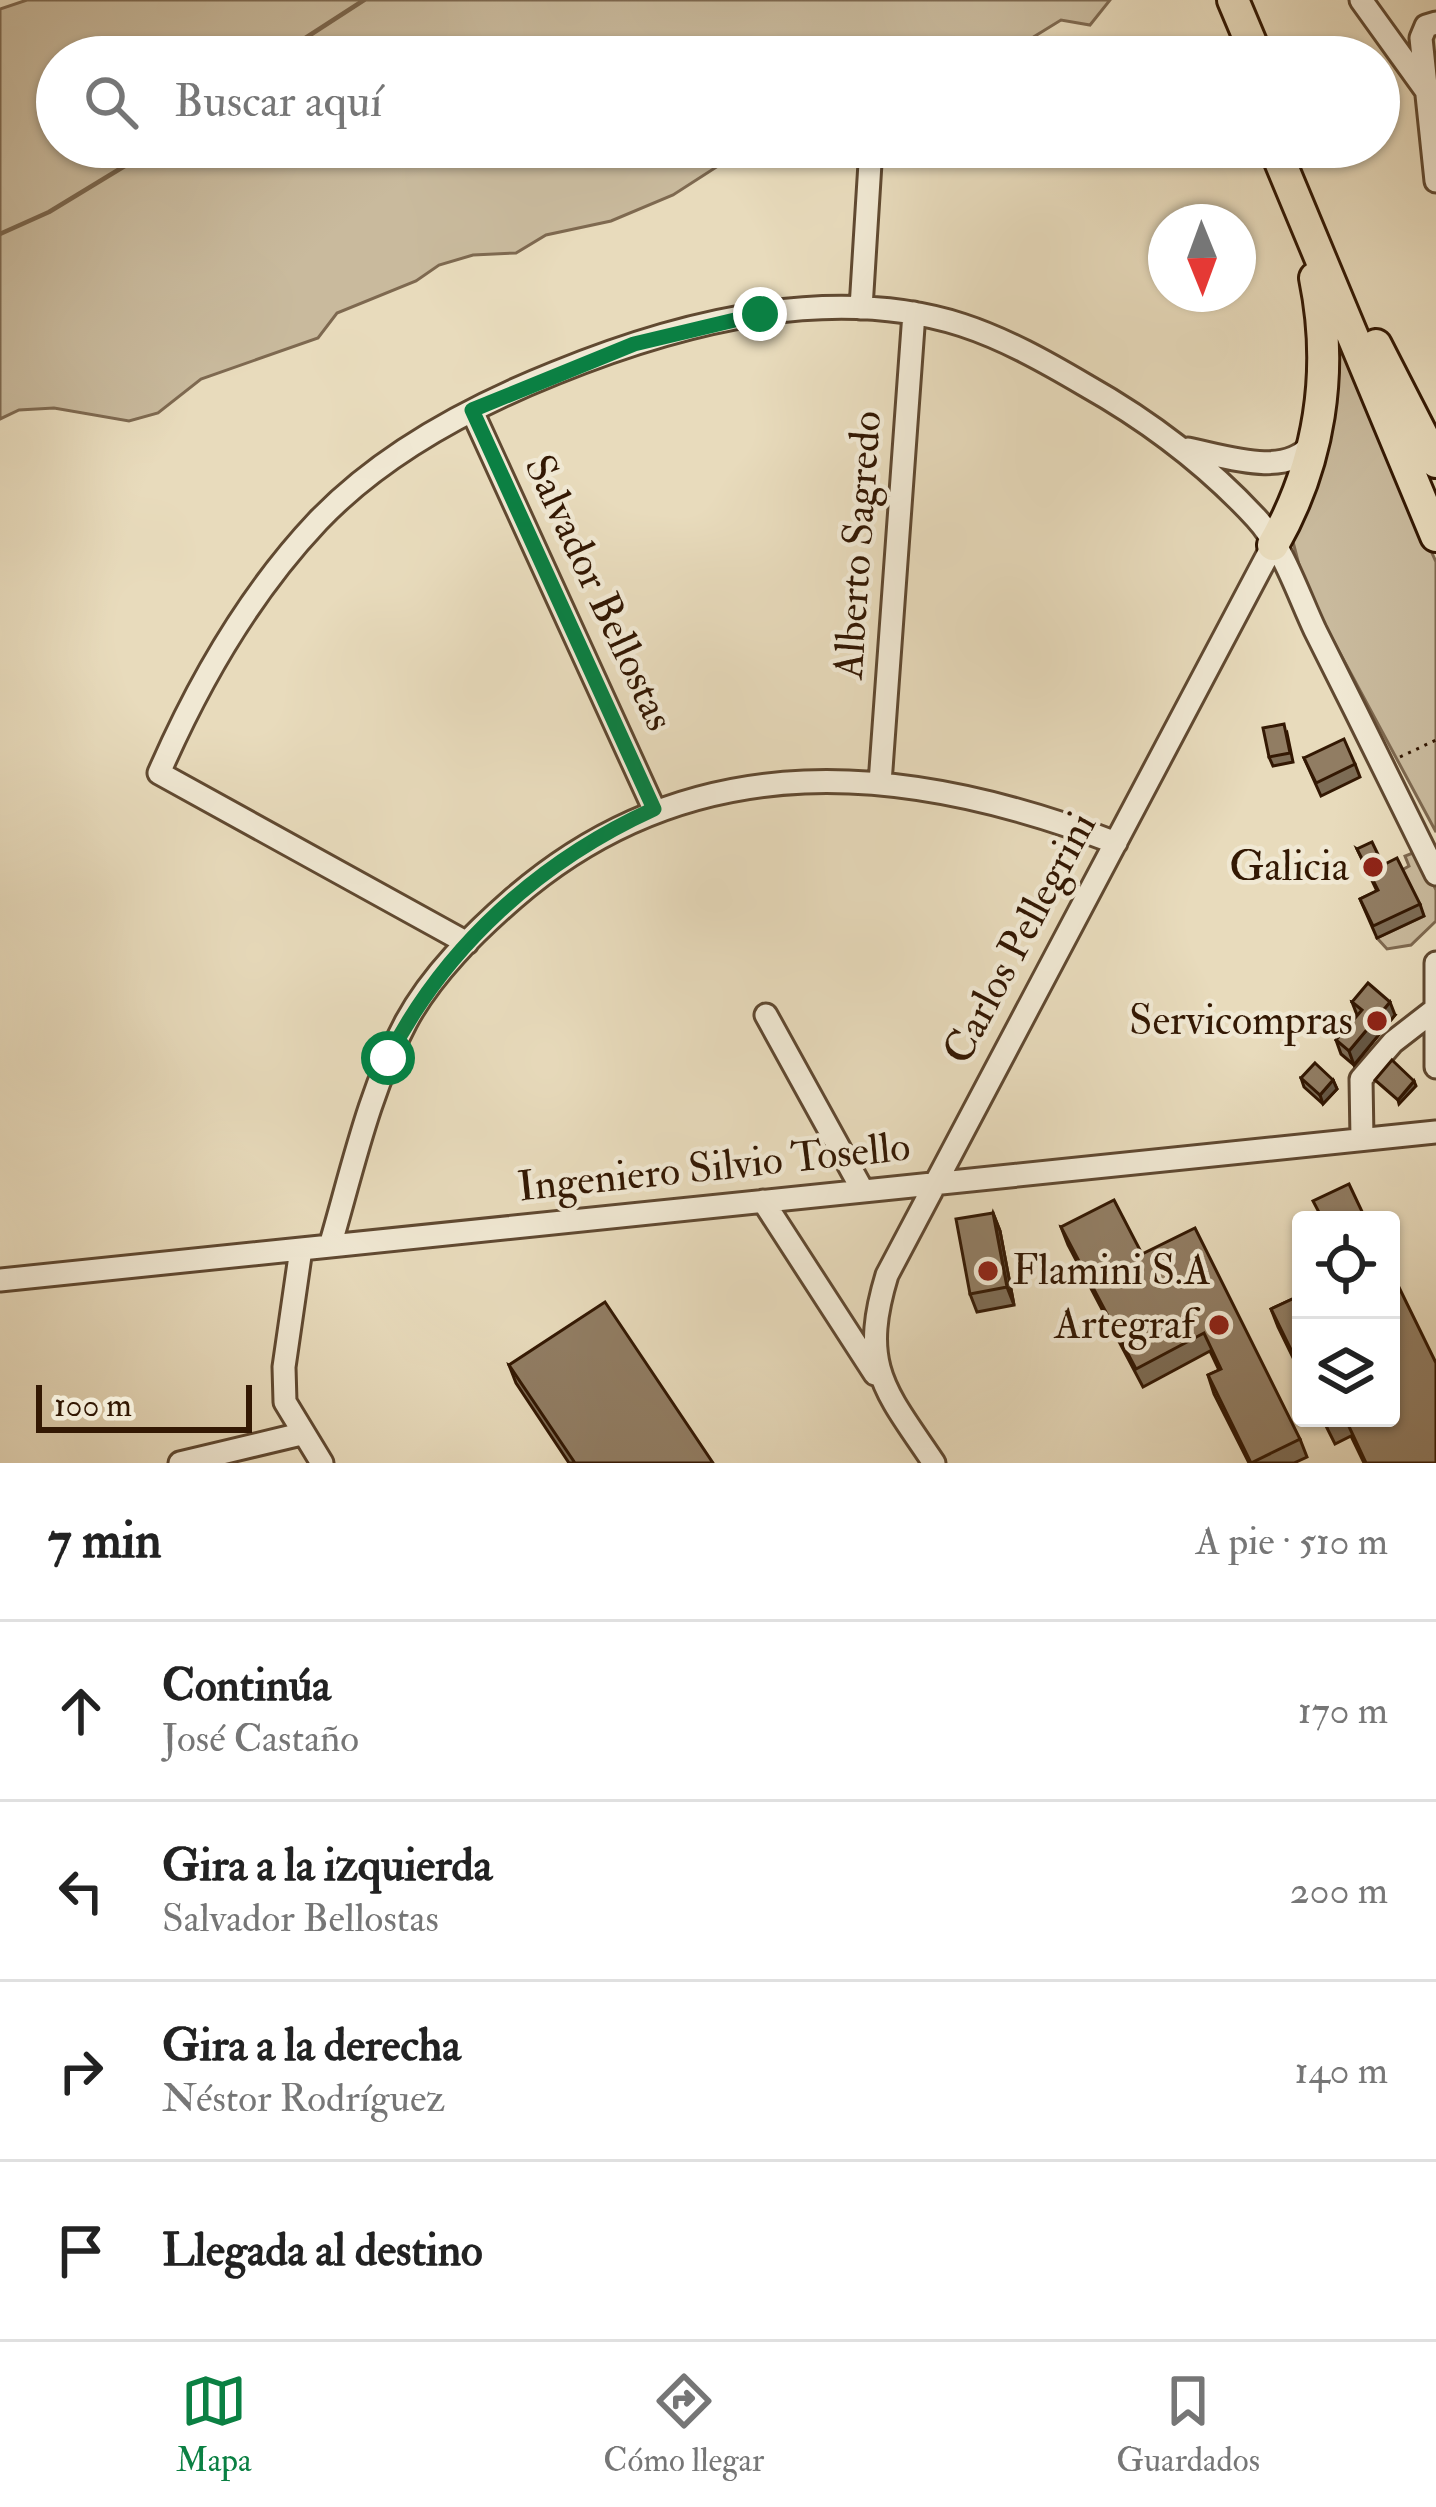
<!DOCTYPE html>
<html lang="es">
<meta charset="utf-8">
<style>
:root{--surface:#fff;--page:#f6f6f6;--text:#222;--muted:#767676;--line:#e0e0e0;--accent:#0b8043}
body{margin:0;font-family:"IM FELL Double Pica",serif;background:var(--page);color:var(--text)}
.controls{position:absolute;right:36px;bottom:36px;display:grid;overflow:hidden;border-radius:12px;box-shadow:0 3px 9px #0004}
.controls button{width:108px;height:108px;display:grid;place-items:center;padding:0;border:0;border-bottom:3px solid var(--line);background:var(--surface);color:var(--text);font:60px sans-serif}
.compass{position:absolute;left:1148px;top:204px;width:108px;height:108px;border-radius:50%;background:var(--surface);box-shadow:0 3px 9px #0004;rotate:179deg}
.scale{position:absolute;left:36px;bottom:30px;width:216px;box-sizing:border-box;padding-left:12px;border:6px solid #331803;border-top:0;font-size:33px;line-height:42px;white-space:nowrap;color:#331803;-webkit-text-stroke:9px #f0e8d3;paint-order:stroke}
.stop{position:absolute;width:36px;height:36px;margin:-27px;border:9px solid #0b8043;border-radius:50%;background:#fff}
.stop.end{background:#0b8043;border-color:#fff;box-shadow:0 3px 12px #0008}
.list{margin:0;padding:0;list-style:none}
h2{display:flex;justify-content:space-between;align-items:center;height:156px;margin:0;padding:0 48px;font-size:51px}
h2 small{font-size:39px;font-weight:400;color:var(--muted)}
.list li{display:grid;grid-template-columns:78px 1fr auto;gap:36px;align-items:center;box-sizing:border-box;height:180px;padding:0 48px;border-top:3px solid var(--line)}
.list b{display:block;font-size:45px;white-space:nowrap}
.list p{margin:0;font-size:39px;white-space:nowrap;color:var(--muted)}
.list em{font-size:39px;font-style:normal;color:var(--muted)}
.icon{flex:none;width:66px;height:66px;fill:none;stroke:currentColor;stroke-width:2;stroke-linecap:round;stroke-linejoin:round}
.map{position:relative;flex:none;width:1436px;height:1463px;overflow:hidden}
.search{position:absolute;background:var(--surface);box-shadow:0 3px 9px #0004;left:36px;right:36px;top:36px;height:132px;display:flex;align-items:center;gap:30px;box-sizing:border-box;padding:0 42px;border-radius:66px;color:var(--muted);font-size:45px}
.sheet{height:876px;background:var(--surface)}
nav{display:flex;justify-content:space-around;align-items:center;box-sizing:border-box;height:168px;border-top:3px solid var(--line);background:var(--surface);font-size:33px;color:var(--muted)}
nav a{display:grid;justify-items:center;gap:6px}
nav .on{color:var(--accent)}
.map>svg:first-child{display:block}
.green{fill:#c9ba9d;stroke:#7e6950;stroke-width:3}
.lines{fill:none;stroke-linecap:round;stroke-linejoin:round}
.stream{stroke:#7a654c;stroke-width:4.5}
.minor-casing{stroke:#604931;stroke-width:27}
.highway-casing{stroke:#331803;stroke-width:36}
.path{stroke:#331803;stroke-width:3;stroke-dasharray:3 6;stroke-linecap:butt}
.minor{stroke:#f0e8d3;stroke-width:21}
.highway{stroke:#e8dbbc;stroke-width:30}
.wall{fill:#7d6c55;stroke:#331803;stroke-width:3}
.shaded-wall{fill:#665845;stroke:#331803;stroke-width:3}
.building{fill:#917d63;stroke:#331803;stroke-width:3}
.route{stroke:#0b8043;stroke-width:15}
.poi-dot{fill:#8f2418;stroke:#f0e8d3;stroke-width:4.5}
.labels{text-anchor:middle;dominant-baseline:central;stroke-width:9;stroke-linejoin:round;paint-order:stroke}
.street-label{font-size:42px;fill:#331803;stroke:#f0e8d3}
.poi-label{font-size:42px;fill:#331803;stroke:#f0e8d3;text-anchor:end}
</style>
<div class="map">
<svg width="1436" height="1463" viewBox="0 0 1436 1463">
<rect width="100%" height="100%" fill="#e8dbbc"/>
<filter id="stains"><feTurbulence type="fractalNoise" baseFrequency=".00167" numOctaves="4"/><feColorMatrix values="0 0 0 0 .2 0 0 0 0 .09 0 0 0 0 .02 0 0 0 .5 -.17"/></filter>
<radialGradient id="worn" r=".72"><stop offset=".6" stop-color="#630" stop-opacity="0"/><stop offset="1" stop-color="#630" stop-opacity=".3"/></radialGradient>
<path class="green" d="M27,0H1110L1090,25L1061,20L1001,57H57V147H728L718,166L673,195L611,221L546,235L516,253L473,255L439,265L416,281L337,313L318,338L201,379L158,413L129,421L54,408L19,410L0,419V9Z
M1331,312L1364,403L1436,562V832L1305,588L1292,538L1320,471Z
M1418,851L1436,890V921L1411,945L1387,949L1377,938L1424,916L1402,870L1409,866L1405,856Z"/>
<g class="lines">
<path class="stream" d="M276,57L364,0
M0,234L49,212L156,147"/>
<defs>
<path id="minor" d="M1361,0L1425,89
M1436,23L1426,26L1421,38L1436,181
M861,308L871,147
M472,411L654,809
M1188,449C1224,456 1284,478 1311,445
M880,783L914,313
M467,943L159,773C199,681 249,594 318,521C382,454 470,407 555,373C680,322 830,283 962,325C1005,339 1046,362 1085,385C1149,421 1205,463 1256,518C1283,547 1298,594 1315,630C1356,711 1396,793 1436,874
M1436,963V1067
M766,1015L863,1191
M1362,1139L1361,1079L1393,1042L1433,1011
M763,1201L875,1374
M330,1246C352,1171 369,1091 406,1022C432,974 474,933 514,898C694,742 908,763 1116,843
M301,1249L284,1367L285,1402L322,1463
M0,1280L1436,1132
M180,1463L301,1434
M934,1463C885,1390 859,1367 887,1275L1273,545"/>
<path id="highway" d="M1233,0L1257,57
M1274,147L1436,536
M1376,345L1436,462
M1273,545C1320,463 1334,371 1315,278"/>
</defs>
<use href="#minor" class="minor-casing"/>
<use href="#highway" class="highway-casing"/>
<path class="path" d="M1400,757L1436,740"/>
<use href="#minor" class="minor"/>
<use href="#highway" class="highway"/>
</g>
<path class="wall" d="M1287,733L1293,762L1273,766L1269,757Z
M1304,758L1355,764L1360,777L1321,796Z
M1357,849L1383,865L1420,904L1424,916L1377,938L1360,899L1377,891Z
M1352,1002L1395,1015L1354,1065L1341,1054L1336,1040L1357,1015Z
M1301,1078L1333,1080L1337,1089L1323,1104L1304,1087Z
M993,1213L1000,1231L1014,1305L977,1312L970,1294Z
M1061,1227L1142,1254L1300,1439L1307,1457L1294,1463H1249L1214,1394L1208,1375L1219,1370L1210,1351L1143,1387L1068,1245Z
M1301,1295V1374L1278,1327L1271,1309Z
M509,1365L713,1463H569L516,1383Z
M1322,1418H1391L1436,1463H1364L1351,1436L1335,1444Z"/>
<path class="shaded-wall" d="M1390,1002L1395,1015L1354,1065L1349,1051Z
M1333,1080L1337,1089L1323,1104L1320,1095Z
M1414,1081L1416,1086L1399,1104L1398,1100Z
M993,1213L1000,1231L1014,1305L1007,1287Z"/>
<path class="building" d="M1284,724L1290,753L1269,757L1263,728Z
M1344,739L1355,764L1316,783L1304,758Z
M1372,842L1383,865L1397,858L1420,904L1373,926L1360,899L1378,890L1357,849Z
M1368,983L1390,1002L1349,1051L1336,1040L1362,1010L1352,1002Z
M1392,1060L1414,1081L1398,1100L1375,1080Z
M1315,1063L1333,1080L1320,1095L1301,1078Z
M1349,1184L1366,1220H1323L1313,1201Z
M1114,1200L1142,1254L1195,1228L1300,1439L1251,1463L1208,1375L1221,1369L1204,1333L1136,1369L1061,1227Z
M993,1213L1007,1287L970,1294L956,1219Z
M1391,1271L1436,1363V1463H1366L1345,1418H1391Z
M1301,1295V1370L1271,1309Z
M605,1302L713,1463H575L509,1365Z
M1325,1418H1344L1328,1426Z"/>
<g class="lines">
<path class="route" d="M388,1058C445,946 540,861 654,809L472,410L634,344L760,314"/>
</g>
<g class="poi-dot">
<circle cx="1373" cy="867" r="12"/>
<circle cx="1377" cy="1021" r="12"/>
<circle cx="988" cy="1271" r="12"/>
<circle cx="1219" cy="1325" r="12"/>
</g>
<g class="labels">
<g class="street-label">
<text transform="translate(858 545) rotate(-86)">Alberto Sagredo</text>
<text transform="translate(599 593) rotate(65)">Salvador Bellostas</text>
<text transform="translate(1020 938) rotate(-62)">Carlos Pellegrini</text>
<text transform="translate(714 1167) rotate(-6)">Ingeniero Silvio Tosello</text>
</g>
<g class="poi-label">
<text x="1349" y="867">Galicia</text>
<text x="1353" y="1021">Servicompras</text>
<text x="1012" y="1271" text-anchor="start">Flamini S.A</text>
<text x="1195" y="1325">Artegraf</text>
</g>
</g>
<rect width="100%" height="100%" filter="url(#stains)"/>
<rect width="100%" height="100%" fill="url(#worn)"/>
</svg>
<div class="controls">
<button><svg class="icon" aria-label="locate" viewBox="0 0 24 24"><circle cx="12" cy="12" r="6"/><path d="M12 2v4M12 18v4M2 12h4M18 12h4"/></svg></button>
<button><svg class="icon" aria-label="layers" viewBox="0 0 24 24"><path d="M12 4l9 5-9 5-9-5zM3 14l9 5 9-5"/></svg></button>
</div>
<svg class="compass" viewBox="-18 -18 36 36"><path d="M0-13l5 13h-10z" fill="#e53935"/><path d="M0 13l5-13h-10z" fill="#767676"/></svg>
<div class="scale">100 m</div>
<div class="stop" style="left:388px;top:1058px"></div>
<div class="stop end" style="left:760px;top:314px"></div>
<div class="search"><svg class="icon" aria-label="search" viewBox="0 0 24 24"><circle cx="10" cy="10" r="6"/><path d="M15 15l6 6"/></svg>Buscar aquí</div>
</div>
<section class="sheet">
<h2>7 min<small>A pie · 510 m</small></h2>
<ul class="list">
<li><svg class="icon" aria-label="ahead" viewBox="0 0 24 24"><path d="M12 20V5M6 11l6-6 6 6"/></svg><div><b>Continúa</b><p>José Castaño</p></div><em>170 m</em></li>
<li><svg class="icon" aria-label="left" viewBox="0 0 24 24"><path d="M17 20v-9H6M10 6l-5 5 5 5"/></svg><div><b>Gira a la izquierda</b><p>Salvador Bellostas</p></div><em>200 m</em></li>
<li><svg class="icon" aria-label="right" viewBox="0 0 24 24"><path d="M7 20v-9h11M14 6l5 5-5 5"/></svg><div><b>Gira a la derecha</b><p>Néstor Rodríguez</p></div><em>140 m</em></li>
<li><svg class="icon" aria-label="arrive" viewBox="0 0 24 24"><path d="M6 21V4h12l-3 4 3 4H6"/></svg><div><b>Llegada al destino</b></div></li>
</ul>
</section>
<nav>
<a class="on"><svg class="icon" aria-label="map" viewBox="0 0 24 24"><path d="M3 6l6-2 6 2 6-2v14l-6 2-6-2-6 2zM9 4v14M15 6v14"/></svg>Mapa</a>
<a><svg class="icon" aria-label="directions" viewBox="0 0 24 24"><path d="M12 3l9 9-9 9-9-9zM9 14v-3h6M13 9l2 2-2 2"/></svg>Cómo llegar</a>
<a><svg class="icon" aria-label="saved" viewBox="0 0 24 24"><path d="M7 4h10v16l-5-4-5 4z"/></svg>Guardados</a>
</nav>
